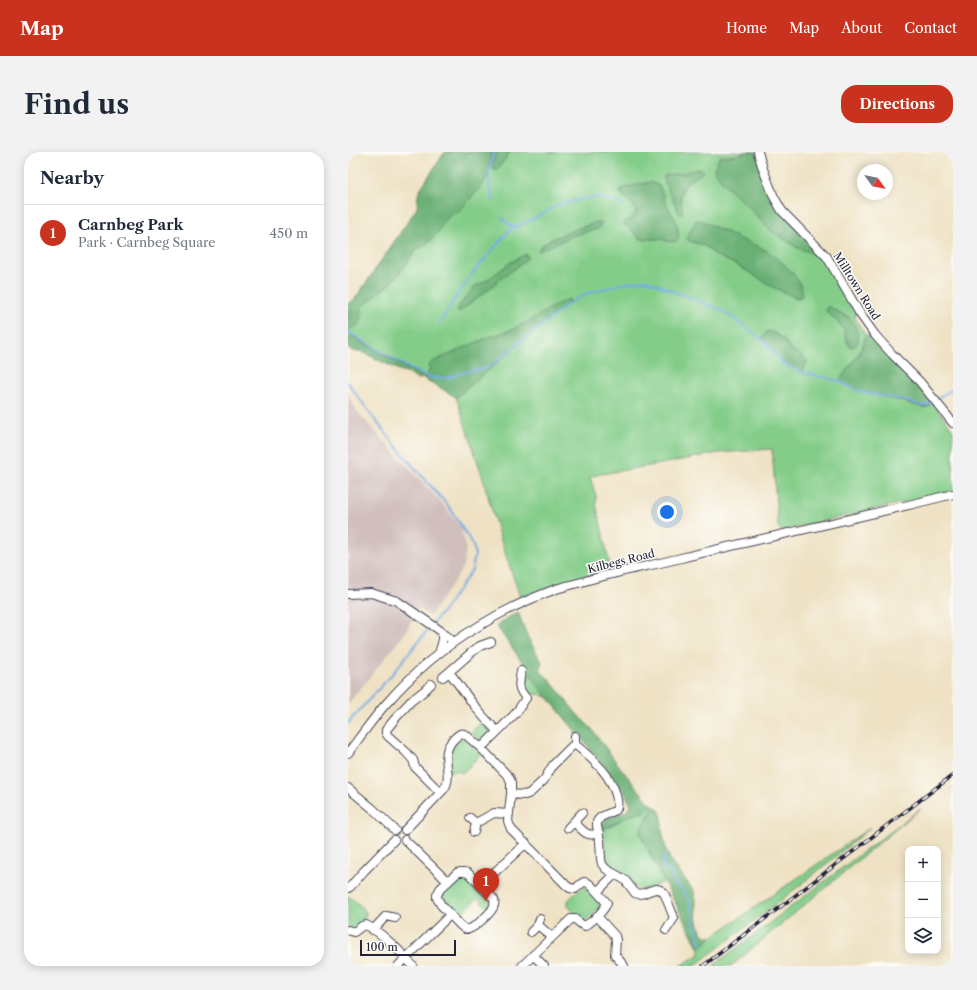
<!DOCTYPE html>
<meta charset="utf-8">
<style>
:root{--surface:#fff;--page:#f2f2f3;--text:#1f2937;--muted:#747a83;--line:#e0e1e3;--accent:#c8321e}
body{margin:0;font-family:"Libre Caslon Text",serif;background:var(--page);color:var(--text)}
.controls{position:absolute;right:12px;bottom:12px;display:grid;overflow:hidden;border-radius:8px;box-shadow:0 2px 10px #0003}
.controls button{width:36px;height:36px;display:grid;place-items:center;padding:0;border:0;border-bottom:1px solid var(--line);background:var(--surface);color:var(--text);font:20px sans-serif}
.compass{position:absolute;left:509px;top:12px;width:36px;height:36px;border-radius:50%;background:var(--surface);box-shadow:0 2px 10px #0003;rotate:123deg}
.scale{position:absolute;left:12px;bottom:10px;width:96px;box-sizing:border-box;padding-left:4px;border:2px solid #22223b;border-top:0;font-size:11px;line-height:14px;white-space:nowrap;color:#22223b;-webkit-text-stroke:3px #fdfcf7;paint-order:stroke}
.you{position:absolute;left:319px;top:360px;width:14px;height:14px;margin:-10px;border:3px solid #fff;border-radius:50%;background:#1a73e8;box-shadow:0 0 0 6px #1a73e833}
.badge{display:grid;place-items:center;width:26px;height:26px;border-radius:50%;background:var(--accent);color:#fff;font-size:13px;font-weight:700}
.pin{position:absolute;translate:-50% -33px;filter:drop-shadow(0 1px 2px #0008)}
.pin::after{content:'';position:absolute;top:21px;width:14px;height:12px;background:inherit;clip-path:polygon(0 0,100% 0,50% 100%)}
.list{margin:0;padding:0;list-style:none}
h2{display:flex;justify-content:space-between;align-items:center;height:52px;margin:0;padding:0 16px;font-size:17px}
h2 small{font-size:13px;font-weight:400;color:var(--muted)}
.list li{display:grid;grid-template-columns:26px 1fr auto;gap:12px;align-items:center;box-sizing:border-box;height:56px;padding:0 16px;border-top:1px solid var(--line)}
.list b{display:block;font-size:15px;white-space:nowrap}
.list p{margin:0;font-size:13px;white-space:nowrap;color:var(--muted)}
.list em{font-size:13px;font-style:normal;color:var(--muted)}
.icon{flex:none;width:22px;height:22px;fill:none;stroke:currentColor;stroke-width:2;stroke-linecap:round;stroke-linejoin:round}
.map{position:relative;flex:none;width:605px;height:814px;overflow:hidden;border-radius:16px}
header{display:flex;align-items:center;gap:24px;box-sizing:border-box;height:56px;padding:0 20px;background:var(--accent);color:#fff}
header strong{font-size:19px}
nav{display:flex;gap:22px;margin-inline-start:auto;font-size:14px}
.intro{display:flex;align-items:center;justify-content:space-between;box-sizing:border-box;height:96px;padding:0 24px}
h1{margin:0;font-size:28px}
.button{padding:10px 18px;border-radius:16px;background:var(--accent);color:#fff;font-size:14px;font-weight:700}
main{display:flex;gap:24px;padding:0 24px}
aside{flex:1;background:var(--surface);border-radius:16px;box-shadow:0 2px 10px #0003}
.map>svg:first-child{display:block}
.industrial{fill:#d1bfbe}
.green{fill:#84cd89;stroke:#537862}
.forest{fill:#6bb075;stroke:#466958}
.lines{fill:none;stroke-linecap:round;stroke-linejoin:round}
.stream{stroke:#75abe3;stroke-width:2}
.minor-casing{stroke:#413f50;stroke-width:10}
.minor{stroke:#fff;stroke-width:8}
.rail-casing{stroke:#22223b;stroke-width:3.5}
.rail{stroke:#fdfcf7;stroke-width:2;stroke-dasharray:6;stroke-linecap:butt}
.labels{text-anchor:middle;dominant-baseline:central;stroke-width:3;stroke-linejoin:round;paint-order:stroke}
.street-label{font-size:11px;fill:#22223b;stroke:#fdfcf7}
</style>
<header>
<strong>Map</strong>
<nav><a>Home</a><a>Map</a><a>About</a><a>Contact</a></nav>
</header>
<div class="intro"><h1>Find us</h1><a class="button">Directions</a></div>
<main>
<aside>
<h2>Nearby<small></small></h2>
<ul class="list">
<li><span class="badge">1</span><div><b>Carnbeg Park</b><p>Park · Carnbeg Square</p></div><em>450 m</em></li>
</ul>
</aside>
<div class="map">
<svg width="605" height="814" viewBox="0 0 605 814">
<rect width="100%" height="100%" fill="#fdfcf7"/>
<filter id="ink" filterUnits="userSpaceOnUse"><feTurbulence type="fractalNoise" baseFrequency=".025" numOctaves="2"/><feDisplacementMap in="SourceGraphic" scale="8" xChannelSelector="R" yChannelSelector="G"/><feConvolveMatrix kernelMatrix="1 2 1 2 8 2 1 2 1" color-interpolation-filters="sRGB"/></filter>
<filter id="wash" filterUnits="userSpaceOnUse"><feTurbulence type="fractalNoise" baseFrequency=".012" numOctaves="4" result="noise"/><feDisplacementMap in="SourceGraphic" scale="16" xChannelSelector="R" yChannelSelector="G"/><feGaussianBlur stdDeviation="0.9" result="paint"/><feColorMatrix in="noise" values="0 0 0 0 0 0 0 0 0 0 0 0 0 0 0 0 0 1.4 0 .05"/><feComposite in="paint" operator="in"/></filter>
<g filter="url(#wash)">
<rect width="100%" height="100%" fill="#efe2c4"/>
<path class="industrial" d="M0,243L11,262L91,348L113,376L118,397L115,416L82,464L70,456L58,480L0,552Z"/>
<path class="green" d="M97,0H408L420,40L477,106L508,158L507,166L518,184L512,200L491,229L508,239L550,248L574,255H580L585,251L605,278V339L433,379L430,375L424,297L370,301L318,311L248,323L242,325L248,344V352L263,418L204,435L172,445L151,383L134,323L108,245L0,182V157L70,56V43L73,36Z
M179,518L199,545C194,543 191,542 186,542C172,540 177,528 179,518Z
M134,569L141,576L142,579L137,586L132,588L123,581Z
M114,586H116L133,602L115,621L110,619H101C101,609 100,600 107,592C109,589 110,587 114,586Z
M300,652L305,657L292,679L295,688L316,730L293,739L290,737L278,724L274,721L261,715L258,711L256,706L257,692L255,678L280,664L290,662Z
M572,657L383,814H365L370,810Z
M523,675C466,724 406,769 346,814H332L352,802L351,797L354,793L364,785Z
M117,725L119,726L144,751L139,756L130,746L114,761L124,771L119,773L97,750L95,744C98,738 110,726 117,725Z
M234,735C239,736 241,738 245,742C247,744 250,746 251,749C255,756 242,765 237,769H234L220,754V748Z
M0,744C4,747 19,757 18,762C17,767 11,772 8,776L6,777L0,774Z"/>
<path class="forest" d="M97,0H144L142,11L141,22L133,35L111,59L100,65L89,81L79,92L69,97L55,117L46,128L19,151L13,154C15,160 16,167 11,172C7,175 3,175 0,180V152L3,149H6L69,56L70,43L73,36Z
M148,0H162L152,14L149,17H146L144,14Z
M398,0H408L420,40L477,106L450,96L423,79L400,54L381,37L367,21L366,16L372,4C381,4 390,4 398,0Z
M348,17H354L355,19L354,21C346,26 333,33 333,44C332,49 334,55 335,60L334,62L331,61L316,28V24C326,21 338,22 348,17Z
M302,30C305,31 309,32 311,34C314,39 315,44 317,49C323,62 333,73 330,88L325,90L319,89L313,87H293L289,84L280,75L276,73V71L286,64L288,60L287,55L273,42V37L279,35Z
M348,68H352C367,75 382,82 397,89C404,92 413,95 419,99C431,107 458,129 454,144L450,146L446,145L425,135L389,113L367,103L357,94L341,89L339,86Z
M252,70L253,72L252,75L249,77L227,83L191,99L190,98C197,86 232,76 246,71Z
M178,102L180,104C173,114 160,121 151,128C147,131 145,134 141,137C131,145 121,152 111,160L109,158L111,154L127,134L138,129L163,110Z
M221,147V151L108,245L76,226L71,227L58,220L51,218L12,199L7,200L0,196V182L76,226L82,218L80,214L84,210L136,187L165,177L187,166L207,153Z
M479,155C480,155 481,155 482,155C484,156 486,158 488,159C492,162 498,163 502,166C508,173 517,194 503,195C497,189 498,183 495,177C491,170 484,165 479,160L478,158Z
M419,179C425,179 434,186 438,190C440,193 441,196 444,198C450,201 455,204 459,209L458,213L453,220L434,211L414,187Z
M521,182L530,195L567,228L583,250L580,255H574L550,248L516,241L508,238L491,229L512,200L518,184Z
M170,460L180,486L194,510L192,516L194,521L200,526L229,562L243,576L275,619L300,649L311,658L314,665V678L318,698L323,709L346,739L348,747V758L350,769L353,779L358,784L364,785L354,793L351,797L295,688L292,678L305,657L300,653V656L295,660L280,664L258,676H255L253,672C260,664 269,662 279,659L283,653L276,639L189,532L161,491L151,478L149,473L158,467Z"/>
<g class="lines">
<path class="stream" d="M146,0C141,19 137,31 146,49
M154,65L156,68L162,73L167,75L189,65L209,53L239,46L249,45L277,53
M91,172L111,140L129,116L165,74
M0,180L63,217L83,226H100L116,220L136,217L144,213L220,152L237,142L273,132L298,128L373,158L396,174L414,187L434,211L453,220L491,229L508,238L521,242L552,247L575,254L579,253L582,250
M0,231L27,268L58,306L101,355L125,393L127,403L124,418L97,457L85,471
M590,246L605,237
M0,571L45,521L82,475
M316,703V708L314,713L317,717L322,719L324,724V726L327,731L334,738L341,747L345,766L354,793"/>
</g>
</g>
<g filter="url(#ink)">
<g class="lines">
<defs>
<path id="minor" d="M410,0L415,17L426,45L434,59L479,105L512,162L527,183L544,202L572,230L605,271
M0,442L23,441L49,449L90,477L106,490
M143,490L132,494L124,500L101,520C110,531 117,542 126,553C133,563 141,571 149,579
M91,501L94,492V481
M95,525L101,520
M83,532L76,539L63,549L51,562L38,578V581L40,584L58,600L65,608L67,615L92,640
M226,593L229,594C245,608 262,621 268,643C269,648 271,653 268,658L253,665L250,668L249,670V674L252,689L253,707L254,712L258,717L267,722L249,740C246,737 241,729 236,730C233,731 230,735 227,737L222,736L219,734L163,677L160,669L163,642L177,643L182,641L196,628L205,613L224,594Z
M227,593V584
M133,596L161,625L163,630V642
M0,601C12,585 24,568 37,553C64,522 95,495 131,474C155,459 181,447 208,437C217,434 227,432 237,429C269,420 301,414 333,406C424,384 515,365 605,342
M0,636L24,656L47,678
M122,666L128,671L146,661L161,662
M226,670C235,678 238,686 251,681
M220,676L234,661
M57,678L95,638C108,623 88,603 107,586C111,582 113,580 118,583L133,596L168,561L178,546C169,536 171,532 173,519
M126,680L128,671
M57,688L100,730
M112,720H116L120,721L144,745C146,747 147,750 146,753C145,760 127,775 121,777H117L113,774L93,753L89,746V743L92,737L109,721Z
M267,722L277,728L287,741C299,746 308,728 317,743L326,766L318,778
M133,733L178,691
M0,736L2,735L16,719L46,688
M249,764L267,784L268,788L267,803L276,814
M190,773L204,785
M0,778L6,780L14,774L18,773C31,779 49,796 58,806L50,814
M25,778L38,764L47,766
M183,780L190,773L192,767
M185,803L196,814
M65,814L58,806L102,763
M174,814L223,767H227L233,772L237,774C245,769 255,760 259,751L249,740"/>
</defs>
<use href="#minor" class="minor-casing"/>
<use href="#minor" class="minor"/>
<defs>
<path id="rail" d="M355,814L605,623"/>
</defs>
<use href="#rail" class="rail-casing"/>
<use href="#rail" class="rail"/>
</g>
</g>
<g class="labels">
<g class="street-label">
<text transform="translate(509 134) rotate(58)">Milltown Road</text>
<text transform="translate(273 409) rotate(-14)">Kilbegs Road</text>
</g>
</g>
</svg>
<div class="controls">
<button>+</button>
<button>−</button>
<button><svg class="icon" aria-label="layers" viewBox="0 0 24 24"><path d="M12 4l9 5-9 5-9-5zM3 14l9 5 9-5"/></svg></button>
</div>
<svg class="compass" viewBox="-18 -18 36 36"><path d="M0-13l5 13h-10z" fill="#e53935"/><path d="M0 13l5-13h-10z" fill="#747a83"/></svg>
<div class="scale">100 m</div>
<div class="you"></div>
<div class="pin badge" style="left:138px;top:749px">1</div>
</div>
</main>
